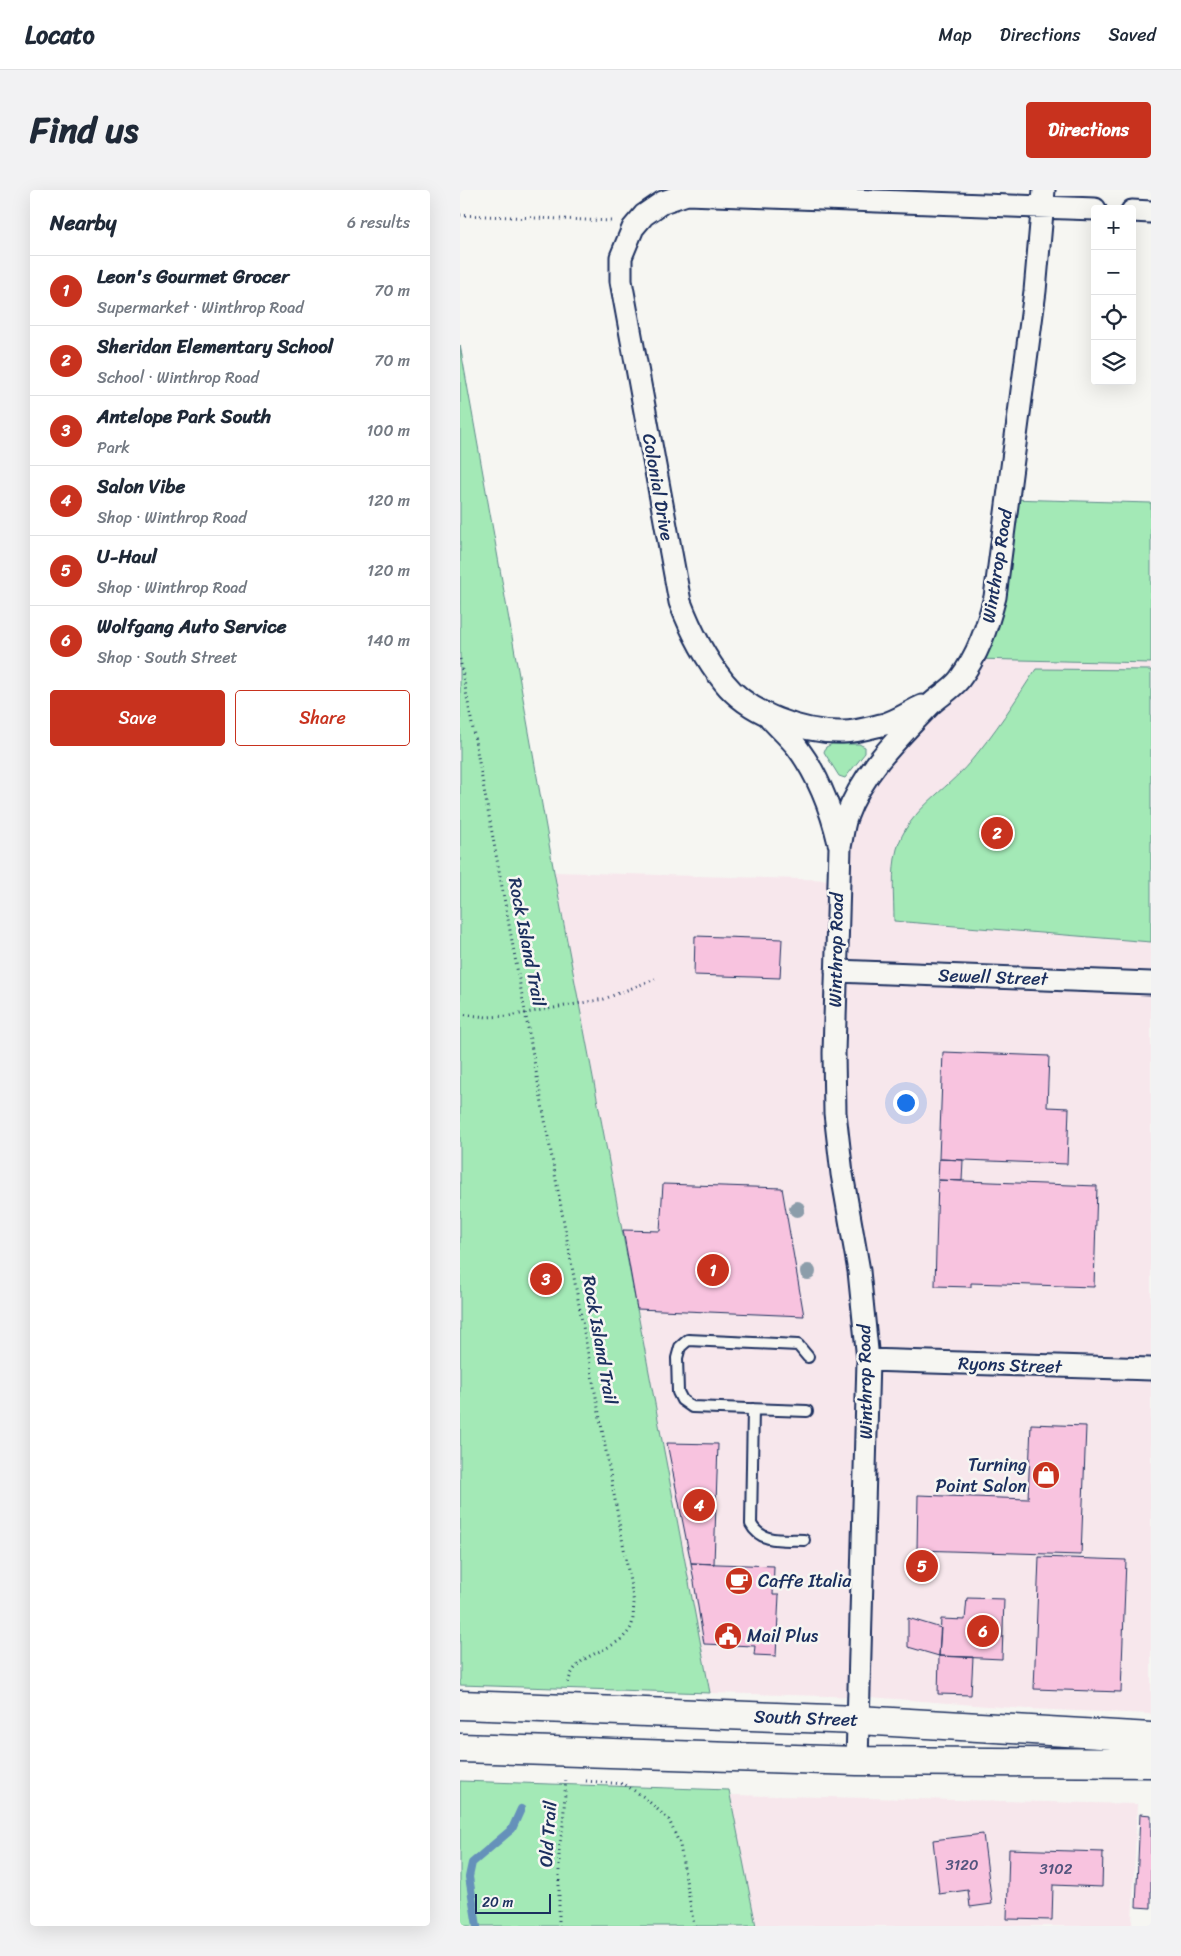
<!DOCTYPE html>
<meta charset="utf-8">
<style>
:root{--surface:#fff;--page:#f2f2f3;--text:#1f2937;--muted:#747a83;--line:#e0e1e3;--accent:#c8321e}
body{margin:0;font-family:Sriracha,sans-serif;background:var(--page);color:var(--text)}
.controls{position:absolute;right:15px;top:15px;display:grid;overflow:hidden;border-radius:5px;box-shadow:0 5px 20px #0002}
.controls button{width:45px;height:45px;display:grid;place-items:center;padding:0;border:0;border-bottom:1px solid var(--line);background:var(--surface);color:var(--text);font:25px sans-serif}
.scale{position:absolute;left:15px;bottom:12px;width:76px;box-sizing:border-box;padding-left:5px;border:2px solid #1b2f5e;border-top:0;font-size:14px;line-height:18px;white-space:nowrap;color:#1b2f5e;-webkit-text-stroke:4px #f6f6f2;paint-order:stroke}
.you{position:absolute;left:445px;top:912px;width:18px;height:18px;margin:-12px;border:4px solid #fff;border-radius:50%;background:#1a73e8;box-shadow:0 0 0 8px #1a73e833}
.badge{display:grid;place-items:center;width:32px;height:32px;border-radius:50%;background:var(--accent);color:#fff;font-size:16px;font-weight:700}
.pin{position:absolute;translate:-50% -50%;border:2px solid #fff;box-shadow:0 1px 5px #0006}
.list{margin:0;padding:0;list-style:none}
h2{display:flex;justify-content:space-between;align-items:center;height:65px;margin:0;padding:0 20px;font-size:21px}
h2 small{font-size:16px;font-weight:400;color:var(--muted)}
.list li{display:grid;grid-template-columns:32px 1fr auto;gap:15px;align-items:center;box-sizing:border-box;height:70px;padding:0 20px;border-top:1px solid var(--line)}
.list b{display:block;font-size:19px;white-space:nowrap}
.list p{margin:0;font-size:16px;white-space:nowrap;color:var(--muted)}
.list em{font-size:16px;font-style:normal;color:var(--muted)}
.actions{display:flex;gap:10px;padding:15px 20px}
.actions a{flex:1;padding:11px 0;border:1px solid var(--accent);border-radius:5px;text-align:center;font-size:18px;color:var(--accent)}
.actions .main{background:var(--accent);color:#fff}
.icon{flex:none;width:28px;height:28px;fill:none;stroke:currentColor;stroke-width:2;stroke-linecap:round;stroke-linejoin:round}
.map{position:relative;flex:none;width:691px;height:1736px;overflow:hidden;border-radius:5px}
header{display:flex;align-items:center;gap:30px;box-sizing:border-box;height:70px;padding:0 25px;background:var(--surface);border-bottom:1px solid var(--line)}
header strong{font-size:24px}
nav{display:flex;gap:28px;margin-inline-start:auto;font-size:18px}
.intro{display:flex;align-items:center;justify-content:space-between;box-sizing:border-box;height:120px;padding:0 30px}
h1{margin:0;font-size:35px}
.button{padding:12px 22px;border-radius:5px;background:var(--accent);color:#fff;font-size:18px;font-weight:700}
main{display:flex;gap:30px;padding:0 30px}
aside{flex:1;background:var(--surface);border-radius:5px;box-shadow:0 5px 20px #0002}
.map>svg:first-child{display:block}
.built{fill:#f7e7ec}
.green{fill:#a3e9b6;stroke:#5f8c8a}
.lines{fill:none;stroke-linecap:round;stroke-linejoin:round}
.stream{stroke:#6591ba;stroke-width:8}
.building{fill:#f8c3df;stroke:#1b2f5e}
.lane-casing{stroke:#1b2f5e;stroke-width:14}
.street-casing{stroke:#1b2f5e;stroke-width:25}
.secondary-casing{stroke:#1b2f5e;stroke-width:31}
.path{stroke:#1b2f5e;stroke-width:3;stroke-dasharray:1 4;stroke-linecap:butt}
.lane{stroke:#f6f6f2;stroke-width:10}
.street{stroke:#f6f6f2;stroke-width:21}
.secondary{stroke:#f6f6f2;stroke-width:28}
.tree{fill:#8c9daa}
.labels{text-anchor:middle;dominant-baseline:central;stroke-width:5;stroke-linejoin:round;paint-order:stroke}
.number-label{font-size:15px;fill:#52547e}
.street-label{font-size:18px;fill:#1b2f5e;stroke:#f6f6f2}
.poi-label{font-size:18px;fill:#1b2f5e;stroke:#f6f6f2;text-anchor:start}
</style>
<header>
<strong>Locato</strong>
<nav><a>Map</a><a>Directions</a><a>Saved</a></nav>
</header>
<div class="intro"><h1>Find us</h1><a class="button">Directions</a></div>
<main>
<aside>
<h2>Nearby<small>6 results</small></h2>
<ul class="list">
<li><span class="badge">1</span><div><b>Leon's Gourmet Grocer</b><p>Supermarket · Winthrop Road</p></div><em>70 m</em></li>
<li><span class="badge">2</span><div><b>Sheridan Elementary School</b><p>School · Winthrop Road</p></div><em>70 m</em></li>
<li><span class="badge">3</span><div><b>Antelope Park South</b><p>Park</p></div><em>100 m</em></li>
<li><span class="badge">4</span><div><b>Salon Vibe</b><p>Shop · Winthrop Road</p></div><em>120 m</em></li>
<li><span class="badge">5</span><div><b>U-Haul</b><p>Shop · Winthrop Road</p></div><em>120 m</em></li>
<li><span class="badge">6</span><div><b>Wolfgang Auto Service</b><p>Shop · South Street</p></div><em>140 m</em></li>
</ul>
<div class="actions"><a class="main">Save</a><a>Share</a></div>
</aside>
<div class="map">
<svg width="691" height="1736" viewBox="0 0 691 1736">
<rect width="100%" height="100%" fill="#f6f6f2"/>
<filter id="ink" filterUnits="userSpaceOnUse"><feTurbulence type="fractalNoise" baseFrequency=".02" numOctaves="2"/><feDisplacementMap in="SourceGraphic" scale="10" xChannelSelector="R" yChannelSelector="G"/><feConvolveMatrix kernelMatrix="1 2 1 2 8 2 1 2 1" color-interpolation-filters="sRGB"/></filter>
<g filter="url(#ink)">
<path class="built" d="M514,469L691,473V1524L568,1519L409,1507L250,1503L94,682L378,690L386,629Z
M270,1605L677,1614L672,1736H296Z"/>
<path class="green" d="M0,155L94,682L250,1503L0,1495Z
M548,309L691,313V473L514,469Z
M576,479L691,480V752L434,731C434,708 431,681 437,659C448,620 486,601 510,572C535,543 555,511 576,479Z
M372,554H399L405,557V563L385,588L379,586L364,562L366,557Z
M0,1591L269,1600L296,1736H0Z"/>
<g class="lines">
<path class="stream" d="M17,1736L9,1687L12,1673L52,1639L61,1619"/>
</g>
<path class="building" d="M235,746L322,749L320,788L234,785Z
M483,862L589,866L587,917L609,918L607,974L479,969Z
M479,969L503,970L502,991L478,990Z
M478,990L637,996L634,1097L511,1093V1097L475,1096Z
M203,994L322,998L344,1126L177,1119L163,1040L200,1041Z
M571,1234L626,1236L621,1365L457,1360L458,1305L568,1309Z
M207,1253L258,1254L254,1374L231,1373Z
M579,1367L666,1370L661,1502L574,1499Z
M231,1373L314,1376L313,1405H319L316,1466L294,1465L295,1456L244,1454Z
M507,1408L544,1409L542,1469L479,1466L481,1429L505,1430Z
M448,1428L481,1438L479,1466L448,1457Z
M479,1466L513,1467L511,1505L478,1504Z
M680,1624L691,1625V1718L676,1717Z
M523,1644L532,1714L510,1717L508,1700L479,1704L473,1650Z
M549,1659L643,1662L642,1697L593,1695L592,1730L547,1729Z"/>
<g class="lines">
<defs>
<path id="lane" d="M293,1219L291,1334C301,1354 325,1349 344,1350
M347,1221L232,1217L222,1210L218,1202L217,1168L220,1157L228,1150L338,1155L348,1167"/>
<path id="street" d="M672,21L691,22
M462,516C449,522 435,532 421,535C409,538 395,542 383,542C343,543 289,524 264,492C245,468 231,441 220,412L161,91V67L173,38L184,25L203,12L227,4L635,19
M310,528C319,538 329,547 337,557C358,585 371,619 379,653
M376,781L691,793
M408,1170L691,1179
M397,1571L408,1170L399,1081L382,984L375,923L374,863L380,657C382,648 383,637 386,628C402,583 438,548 470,515C479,506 491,500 499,490C518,465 527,438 535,407L575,101L584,0"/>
<path id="secondary" d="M0,1515L398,1530L691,1547
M0,1558L397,1571L691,1573"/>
</defs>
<use href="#lane" class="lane-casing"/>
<use href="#street" class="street-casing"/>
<use href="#secondary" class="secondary-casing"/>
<path class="path" d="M0,25L152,31
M0,469L174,1413C173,1420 174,1433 170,1439C154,1465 115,1459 108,1494
M0,824L27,827L49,826L144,809L195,789
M126,1591L164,1594L184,1607L209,1630L220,1655L234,1736
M99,1736V1659L103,1635L106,1587"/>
<use href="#lane" class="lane"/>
<use href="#street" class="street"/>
<use href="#secondary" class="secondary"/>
</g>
<g class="tree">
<circle cx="337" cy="1019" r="8"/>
<circle cx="348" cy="1082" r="8"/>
</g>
</g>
<defs>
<symbol id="shop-disc" viewBox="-11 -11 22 22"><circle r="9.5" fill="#c8321e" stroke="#f6f6f2"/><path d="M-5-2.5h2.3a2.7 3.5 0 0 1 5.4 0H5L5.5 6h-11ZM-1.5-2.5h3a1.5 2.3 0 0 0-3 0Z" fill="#fff"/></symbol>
<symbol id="cafe-disc" viewBox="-11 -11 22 22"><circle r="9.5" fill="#c8321e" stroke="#f6f6f2"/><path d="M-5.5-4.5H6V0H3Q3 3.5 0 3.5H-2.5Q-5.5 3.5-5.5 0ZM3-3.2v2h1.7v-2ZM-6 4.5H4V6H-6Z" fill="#fff"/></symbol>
<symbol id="civic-disc" viewBox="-11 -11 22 22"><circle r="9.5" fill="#c8321e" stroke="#f6f6f2"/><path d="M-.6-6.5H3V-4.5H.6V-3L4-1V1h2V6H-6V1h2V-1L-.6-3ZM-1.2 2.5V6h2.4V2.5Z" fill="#fff"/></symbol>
</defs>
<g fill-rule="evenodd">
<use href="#shop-disc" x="570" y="1269" width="32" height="32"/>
<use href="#cafe-disc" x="263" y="1375" width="32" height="32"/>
<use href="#civic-disc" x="252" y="1430" width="32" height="32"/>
</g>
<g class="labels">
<g class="number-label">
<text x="502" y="1675">3120</text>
<text x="596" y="1679">3102</text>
</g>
<g class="street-label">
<text transform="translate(198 297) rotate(80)">Colonial Drive</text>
<text transform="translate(537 376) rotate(-81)">Winthrop Road</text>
<text transform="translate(67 752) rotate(79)">Rock Island Trail</text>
<text transform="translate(376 760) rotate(-89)">Winthrop Road</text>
<text transform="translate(533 787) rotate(2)">Sewell Street</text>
<text transform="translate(140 1150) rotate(80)">Rock Island Trail</text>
<text transform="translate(550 1175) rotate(2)">Ryons Street</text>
<text transform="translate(405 1192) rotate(-91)">Winthrop Road</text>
<text transform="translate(346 1528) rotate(2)">South Street</text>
<text transform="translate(88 1644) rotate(-86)">Old Trail</text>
</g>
<g class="poi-label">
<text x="567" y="1275" text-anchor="end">Turning<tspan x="567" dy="21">Point Salon</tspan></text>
<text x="298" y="1391">Caffe Italia</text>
<text x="287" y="1446">Mail Plus</text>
</g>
</g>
</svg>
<div class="controls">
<button>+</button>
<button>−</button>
<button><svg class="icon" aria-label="locate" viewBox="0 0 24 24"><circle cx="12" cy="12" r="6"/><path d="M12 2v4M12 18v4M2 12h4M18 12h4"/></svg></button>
<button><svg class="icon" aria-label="layers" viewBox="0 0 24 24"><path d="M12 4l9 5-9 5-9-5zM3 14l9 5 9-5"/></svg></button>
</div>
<div class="scale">20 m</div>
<div class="you"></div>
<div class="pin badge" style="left:253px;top:1080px">1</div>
<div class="pin badge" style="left:537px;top:643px">2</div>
<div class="pin badge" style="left:86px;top:1089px">3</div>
<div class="pin badge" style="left:239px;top:1315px">4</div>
<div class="pin badge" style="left:462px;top:1376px">5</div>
<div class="pin badge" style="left:523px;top:1441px">6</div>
</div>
</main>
